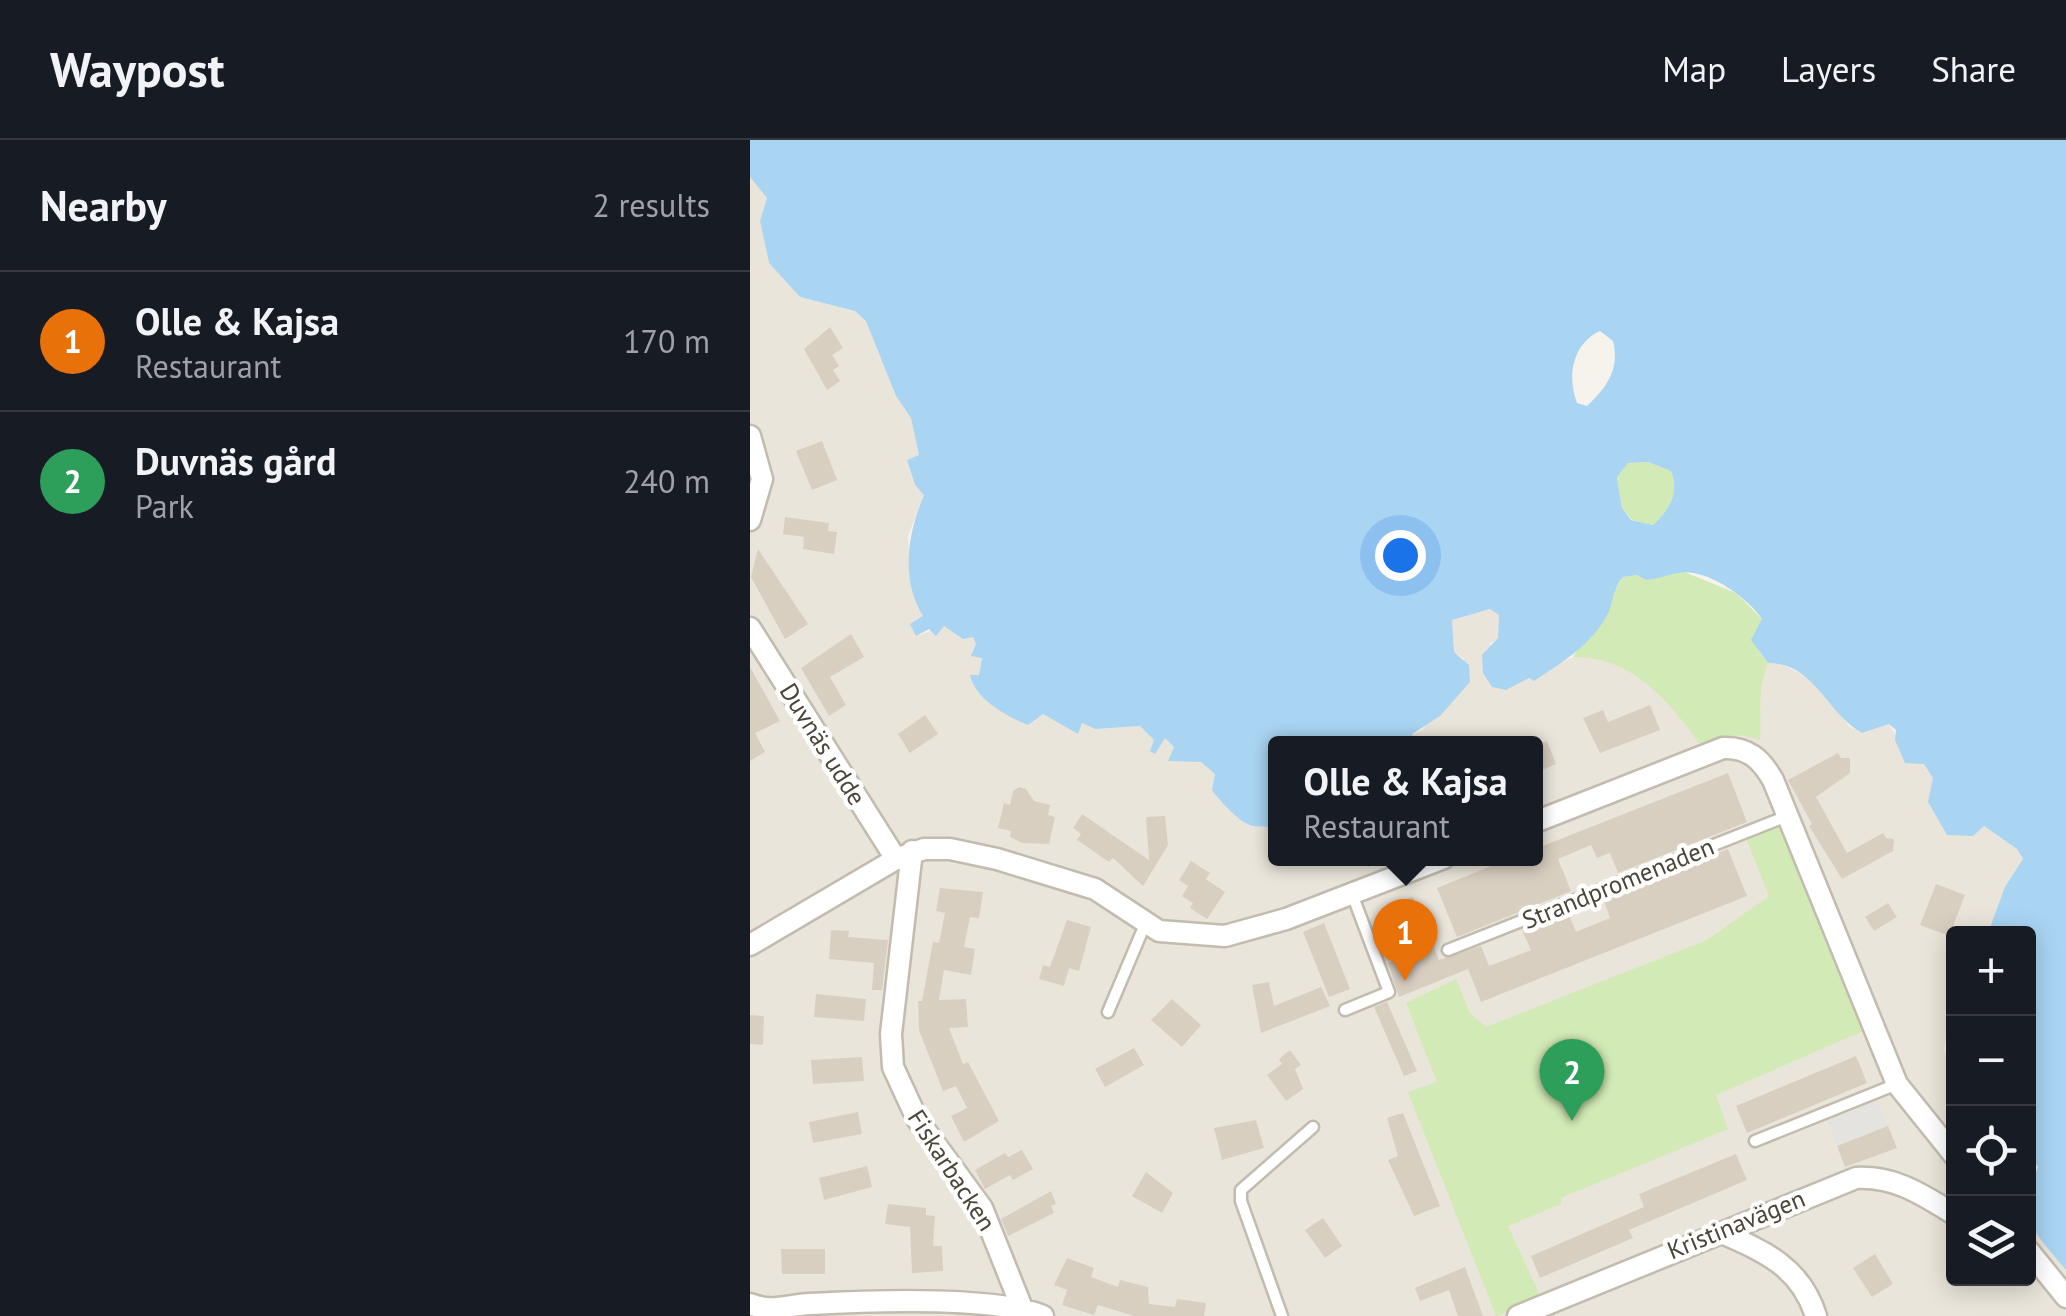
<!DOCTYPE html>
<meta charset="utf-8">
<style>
:root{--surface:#171b24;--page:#20242c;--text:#f1f3f6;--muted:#9ea1a6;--line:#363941;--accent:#0b8043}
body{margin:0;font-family:"PT Sans",sans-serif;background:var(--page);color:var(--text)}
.controls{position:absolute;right:30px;bottom:30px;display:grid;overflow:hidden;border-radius:10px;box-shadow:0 5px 25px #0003}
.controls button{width:90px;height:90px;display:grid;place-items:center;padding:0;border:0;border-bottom:2px solid var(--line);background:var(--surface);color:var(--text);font:50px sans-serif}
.you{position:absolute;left:650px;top:415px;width:35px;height:35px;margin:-25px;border:8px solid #fff;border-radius:50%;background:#1a73e8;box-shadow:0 0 0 15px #1a73e833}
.badge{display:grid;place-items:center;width:65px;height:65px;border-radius:50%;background:var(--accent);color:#fff;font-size:32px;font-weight:700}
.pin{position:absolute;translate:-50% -82px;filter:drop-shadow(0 2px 5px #0008)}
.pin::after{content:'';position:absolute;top:52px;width:35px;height:30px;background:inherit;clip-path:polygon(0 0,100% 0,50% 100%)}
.popup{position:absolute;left:518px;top:596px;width:275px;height:130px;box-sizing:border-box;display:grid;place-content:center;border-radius:10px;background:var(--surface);filter:drop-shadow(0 2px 8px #0005);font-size:32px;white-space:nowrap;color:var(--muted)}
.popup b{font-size:38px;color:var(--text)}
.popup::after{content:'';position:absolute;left:50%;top:100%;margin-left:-20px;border:20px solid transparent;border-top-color:var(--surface)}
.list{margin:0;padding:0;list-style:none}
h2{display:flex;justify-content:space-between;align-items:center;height:130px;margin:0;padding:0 40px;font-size:42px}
h2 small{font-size:32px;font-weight:400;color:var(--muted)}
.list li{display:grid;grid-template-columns:65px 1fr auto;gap:30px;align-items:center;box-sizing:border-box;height:140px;padding:0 40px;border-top:2px solid var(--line)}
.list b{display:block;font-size:38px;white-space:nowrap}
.list p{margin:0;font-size:32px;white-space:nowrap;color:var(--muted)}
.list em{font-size:32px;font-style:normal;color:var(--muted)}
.icon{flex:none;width:55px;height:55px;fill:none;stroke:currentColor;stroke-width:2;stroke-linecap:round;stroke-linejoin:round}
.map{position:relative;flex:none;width:1316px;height:1176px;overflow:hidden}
header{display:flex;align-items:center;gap:60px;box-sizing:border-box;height:140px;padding:0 50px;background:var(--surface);border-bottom:2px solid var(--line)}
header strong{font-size:48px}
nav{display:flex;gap:55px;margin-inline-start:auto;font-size:35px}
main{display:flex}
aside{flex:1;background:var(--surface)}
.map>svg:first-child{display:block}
.residential{fill:#eae5da}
.green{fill:#d2eab5}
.parking{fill:#e5e3e0}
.water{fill:#a9d4f2;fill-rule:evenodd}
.building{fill:#d8cfc1}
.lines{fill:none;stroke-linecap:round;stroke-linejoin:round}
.lane-casing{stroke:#c2bbae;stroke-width:15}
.street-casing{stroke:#c2bbae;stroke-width:25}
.lane{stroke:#fff;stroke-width:10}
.street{stroke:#fff;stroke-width:20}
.labels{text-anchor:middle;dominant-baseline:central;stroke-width:9;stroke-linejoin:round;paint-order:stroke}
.street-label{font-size:25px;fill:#4b4439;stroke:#fff}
</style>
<header>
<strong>Waypost</strong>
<nav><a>Map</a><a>Layers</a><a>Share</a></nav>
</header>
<main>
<aside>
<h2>Nearby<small>2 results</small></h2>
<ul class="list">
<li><span class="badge" style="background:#e8710a">1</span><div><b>Olle &amp; Kajsa</b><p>Restaurant</p></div><em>170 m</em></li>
<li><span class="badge" style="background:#2e9e5b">2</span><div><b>Duvnäs gård</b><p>Park</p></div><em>240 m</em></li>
</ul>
</aside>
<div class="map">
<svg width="1316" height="1176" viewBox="0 0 1316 1176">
<rect width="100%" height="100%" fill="#f6f3ec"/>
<path class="residential" d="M0,37L18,58L10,81L19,123L50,157L105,171L116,181L146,256L161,278L169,315L157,321L165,345L174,354L158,396L160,438L173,476L167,496L194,486L223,496L232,517L229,535L278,585L293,574L327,593L332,583L345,589L390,586L404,600L415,598L424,607L418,621L451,622L465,634L468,659L489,677L525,690V718H785V604L665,603L661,595L673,590L714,519L704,512L702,480L740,469L749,474L751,487L748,499L739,504L779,538L823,517L835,501L1030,523L1062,540L1099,586L1112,593L1139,584L1161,621L1174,624L1184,639L1178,662L1197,695L1234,686L1267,709L1273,719L1238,793L1204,794L1203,847L1194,910L1204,941V1138H1278L1279,1084L1316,1130V1176H0Z"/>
<path class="green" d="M898,322L921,331C930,353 919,370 903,385L882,380L872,368L867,336L878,323Z
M932,431L986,453L1012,479L1008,510L1018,523C1006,555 1012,568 1010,600L991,595L949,603C918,559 880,516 823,517L873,437L887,435L896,440Z
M1032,684L1118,889L966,955L978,989L811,1058V1064L758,1086L791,1158L746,1176L658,952L687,942L656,863L706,839L720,873L736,887L957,800L1019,756L996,698Z"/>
<path class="parking" d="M1126,958L1138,986L1087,1006L1076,979Z"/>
<path class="water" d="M0,0H1316V1130C1282,1088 1267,1082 1288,1027L1278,1014V794L1238,793L1255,747L1273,719L1267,709L1234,686L1223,696L1197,695L1178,662L1183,638L1174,624L1155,623L1145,600L1146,590L1139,584L1112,593C1076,573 1065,523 1018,523L1001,500L1012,479C998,458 956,427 928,433C917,435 908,439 896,440L887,435L873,437C861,451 864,465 855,479C838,507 810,524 784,541L779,538L756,550L742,547L733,533L732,515L748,498L749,475L740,469L702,480L704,512L719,525L720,542L690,576L662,594L665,603L525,604L524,691C514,683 510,689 500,685C488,681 469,660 462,650L465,634L451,622L418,621L424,607L415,598L405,614L400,611L404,600L390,586L345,589L332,583L328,594L293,574L278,585C256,576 225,559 220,535H229L232,518L221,516L226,504L223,497L213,499L194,486L186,496L179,489L166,496L160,484L173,476C150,439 158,392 174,355L165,345L157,320L169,315L161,278L146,256L116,181L105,171L50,157L19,123L10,81L17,58L0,37ZM850,191L863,201C870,229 857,247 837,266L827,263C817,237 822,204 850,191ZM898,322L921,331C930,353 919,370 903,385L881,380L872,368L867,337L878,323Z"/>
<path class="building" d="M80,187L93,208L82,215L89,226L83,230L90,241L77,250L54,209Z
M72,301L87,340L62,350L46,311Z
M35,377L79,383L78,391L87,392L84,414L53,409L54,397L33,394Z
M8,409L58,484L35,499L1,437Z
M101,494L114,517L80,537L96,565L79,576L51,528Z
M0,527L30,581L5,593L15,612L0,621Z
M900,565L910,590L850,613L833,578L853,570L858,582Z
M175,575L188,594L160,613L148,594Z
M797,601L806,624L785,633V605Z
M1088,613L1091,618H1100V633L1066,657L1097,713L1133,693L1136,698L1144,699L1143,711L1092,739L1059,686L1062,684L1038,640Z
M978,633L997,682L868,733L860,713L847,718L841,705L808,719L821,751L707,797L687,748L761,718H785V709Z
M269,647L276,649L284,661L300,665L298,675L305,677L299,704L272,703L260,697L261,691L248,688L254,663L260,665L263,651Z
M332,674L399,720L396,677L415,676L418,705L393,746L363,718L359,722L327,700L331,694L323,688Z
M978,709L997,756L731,862L718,829L649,857L638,823L668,811L649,762L663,757L689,820L731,806L739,826L781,810L772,790L818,772L826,792L860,778L853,758Z
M441,721L460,733L456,739L475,752L457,779L440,768L443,763L432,756L438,746L429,740Z
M1186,744L1215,755L1199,796L1170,785Z
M190,748L233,752L229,778L220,777L214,807L225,809L221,835L194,830L189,860L216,859L218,887L199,888L213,924L218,922L249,981L214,1002L201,976L217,968L206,946L193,951L169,890L168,861H172L183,802L189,803L195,773L186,771Z
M1138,763L1147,777L1124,791L1115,777Z
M317,780L341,787L329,831L319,828L314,846L289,839L293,825L300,827Z
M574,783L600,849L579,857L553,792Z
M81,790L99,791L98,797L138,800L132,850H122L124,823L79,819Z
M519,842L524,866L571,847L580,866L511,893L502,845Z
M66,854L116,859L114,881L64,877Z
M422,859L451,885L432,907L401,880Z
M637,862L667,931L654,936L624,867Z
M0,875L14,876L13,905L0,904Z
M384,908L394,925L355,947L345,929Z
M540,910L551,925L545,929L553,949L536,961L517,935L532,924L529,919Z
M1106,916L1117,943L997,993L986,966Z
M112,917L114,941L63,944L61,920Z
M108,972L112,994L63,1003L59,982Z
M653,973L690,1066L664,1076L638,1020L648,1016L637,978Z
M506,980L514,1008L472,1020L464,988Z
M1138,986L1147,1008L1095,1027L1087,1006Z
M272,1010L283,1029L263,1040L260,1035L235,1049L225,1030L255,1013L258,1017Z
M986,1014L997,1040L879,1090L883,1098L790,1138L781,1116L894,1067L889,1054Z
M117,1026L122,1047L74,1060L69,1038Z
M396,1032L423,1053L412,1073L382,1056Z
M301,1051L306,1064L301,1066L304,1073L258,1096L251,1079Z
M138,1064L176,1068V1075L185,1076L183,1106H192L193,1131L162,1133L160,1087L135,1084Z
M573,1078L592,1106L575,1118L555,1090Z
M31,1109H75V1134H32Z
M1125,1114L1143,1144L1122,1157L1103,1128Z
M317,1118L344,1128L341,1137L368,1147L370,1140L398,1147L399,1164L425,1167L427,1159L456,1163L454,1176H384L348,1165L344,1175L312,1165L317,1150L304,1145Z
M715,1127L733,1176H708L699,1150L670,1161L665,1148Z"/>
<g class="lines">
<defs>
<path id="lane" d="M698,810L1037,676
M595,870L639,852L602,754
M358,872L396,782
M1005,1001L1147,944
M532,1176L491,1061V1050L563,987"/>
<path id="street" d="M0,296L12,339L0,380
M0,488L146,719
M785,682L973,608C998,607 1011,619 1023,640L1147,944L1204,1015
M162,711L141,894L143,927L167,979L232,1068L272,1168
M0,805L146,719L174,709H200L247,719L345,749L409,791L475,796L536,779L694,718
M972,1093C1016,1112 1051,1128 1066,1176
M1278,1110L1316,1157
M0,1164C23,1173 36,1165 60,1164C117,1161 244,1156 293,1176
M768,1176L1106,1038C1145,1036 1171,1054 1204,1074"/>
</defs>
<use href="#lane" class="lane-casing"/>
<use href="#street" class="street-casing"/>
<use href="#lane" class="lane"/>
<use href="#street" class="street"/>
</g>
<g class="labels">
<g class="street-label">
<text transform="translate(73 604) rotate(58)">Duvnäs udde</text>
<text transform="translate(868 743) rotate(-22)">Strandpromenaden</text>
<text transform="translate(202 1030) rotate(57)">Fiskarbacken</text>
<text transform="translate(986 1084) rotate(-22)">Kristinavägen</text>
</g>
</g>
</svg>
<div class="controls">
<button>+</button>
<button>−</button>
<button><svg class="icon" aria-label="locate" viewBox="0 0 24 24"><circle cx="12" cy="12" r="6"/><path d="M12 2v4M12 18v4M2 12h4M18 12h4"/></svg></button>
<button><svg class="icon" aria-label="layers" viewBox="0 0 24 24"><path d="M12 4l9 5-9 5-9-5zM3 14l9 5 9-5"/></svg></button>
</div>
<div class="you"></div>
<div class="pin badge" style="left:655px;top:841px;background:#e8710a">1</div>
<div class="popup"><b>Olle &amp; Kajsa</b>Restaurant</div>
<div class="pin badge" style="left:822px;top:981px;background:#2e9e5b">2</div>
</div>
</main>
